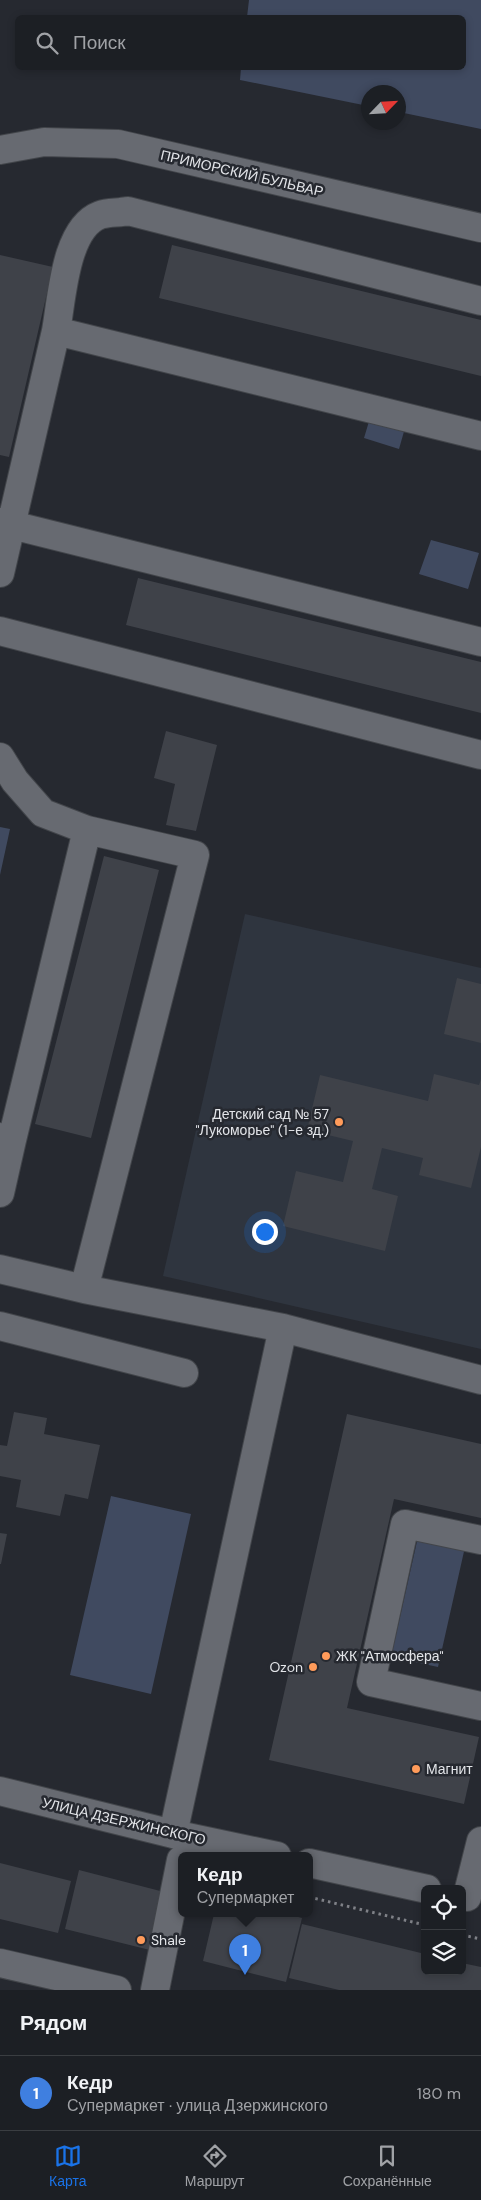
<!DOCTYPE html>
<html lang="ru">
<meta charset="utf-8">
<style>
:root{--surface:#1c1f24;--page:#292c31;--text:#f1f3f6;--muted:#a0a2a6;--line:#3a3d41;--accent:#1a73e8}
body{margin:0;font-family:"DM Sans",sans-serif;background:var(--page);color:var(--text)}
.controls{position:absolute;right:15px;bottom:15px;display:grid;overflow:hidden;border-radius:8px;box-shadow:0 2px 8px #0003}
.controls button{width:45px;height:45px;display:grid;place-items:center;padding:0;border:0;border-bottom:1px solid var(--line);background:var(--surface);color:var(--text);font:25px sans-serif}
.compass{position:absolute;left:361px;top:85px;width:45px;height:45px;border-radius:50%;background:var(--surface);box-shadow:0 2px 8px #0003;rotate:65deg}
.you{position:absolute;left:264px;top:1231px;width:18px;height:18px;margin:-12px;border:4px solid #fff;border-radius:50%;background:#1a73e8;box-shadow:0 0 0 8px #1a73e833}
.badge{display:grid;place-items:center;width:32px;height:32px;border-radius:50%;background:var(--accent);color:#fff;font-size:16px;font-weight:700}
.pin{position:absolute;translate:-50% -41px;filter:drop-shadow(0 1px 2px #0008)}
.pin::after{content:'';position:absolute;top:26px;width:18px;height:15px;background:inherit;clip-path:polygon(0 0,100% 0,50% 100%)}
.popup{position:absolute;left:178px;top:1852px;width:135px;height:65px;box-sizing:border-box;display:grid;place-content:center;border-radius:8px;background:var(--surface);filter:drop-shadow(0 1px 4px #0005);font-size:16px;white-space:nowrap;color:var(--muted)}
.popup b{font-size:19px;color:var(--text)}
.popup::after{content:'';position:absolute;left:50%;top:100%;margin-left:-10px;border:10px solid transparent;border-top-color:var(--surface)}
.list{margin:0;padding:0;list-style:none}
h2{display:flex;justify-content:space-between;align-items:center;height:65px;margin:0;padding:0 20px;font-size:21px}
h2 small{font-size:16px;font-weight:400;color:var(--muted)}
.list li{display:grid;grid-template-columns:32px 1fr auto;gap:15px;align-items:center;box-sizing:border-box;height:75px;padding:0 20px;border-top:1px solid var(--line)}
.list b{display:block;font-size:19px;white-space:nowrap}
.list p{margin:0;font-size:16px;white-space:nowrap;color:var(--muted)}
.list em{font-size:16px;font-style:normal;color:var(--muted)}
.icon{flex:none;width:28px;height:28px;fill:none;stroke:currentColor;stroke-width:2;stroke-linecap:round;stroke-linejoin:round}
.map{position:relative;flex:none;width:481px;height:1990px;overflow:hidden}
.search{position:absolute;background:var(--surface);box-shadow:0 2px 8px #0003;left:15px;right:15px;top:15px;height:55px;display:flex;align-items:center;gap:12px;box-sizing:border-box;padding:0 18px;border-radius:8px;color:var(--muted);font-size:19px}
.sheet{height:140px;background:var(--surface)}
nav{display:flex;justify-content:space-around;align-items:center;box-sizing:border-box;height:70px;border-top:1px solid var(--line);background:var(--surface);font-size:14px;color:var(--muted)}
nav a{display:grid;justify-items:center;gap:2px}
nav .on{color:var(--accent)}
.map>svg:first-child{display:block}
.built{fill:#2f353f}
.green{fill:#404a60}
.building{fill:#3f4249}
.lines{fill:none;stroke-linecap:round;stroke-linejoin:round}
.minor-casing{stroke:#42454a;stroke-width:30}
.path{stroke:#7f8187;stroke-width:3;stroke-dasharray:2.5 4;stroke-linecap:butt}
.minor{stroke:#676a71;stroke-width:28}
.poi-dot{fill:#ff9b5a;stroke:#262930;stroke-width:2}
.labels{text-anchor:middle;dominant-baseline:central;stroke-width:5;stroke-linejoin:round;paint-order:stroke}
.street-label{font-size:14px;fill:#e3e5e9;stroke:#262930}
.poi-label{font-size:14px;fill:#e3e5e9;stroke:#262930;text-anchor:start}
</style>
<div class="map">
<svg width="481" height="1990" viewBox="0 0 481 1990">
<rect width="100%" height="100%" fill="#262930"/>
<path class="built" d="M245,914L481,968V1349L163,1276Z"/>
<path class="green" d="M249,0H481V129L399,112L398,92H368V106L240,80L241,68H464V18L247,17Z
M370,418L405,428L399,449L364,438Z
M431,540L479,553L468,589L419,574Z
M0,827L10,829L0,875Z
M111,1496L191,1514L151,1694L70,1675Z
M418,1537L465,1547L438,1667L391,1657Z"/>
<path class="building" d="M172,245L481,320V376L159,298Z
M0,255L53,267L9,457L0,455Z
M138,578L481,662V713L126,625Z
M166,731L217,745L196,831L166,825L175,784L154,778Z
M104,856L159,870L91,1138L35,1124Z
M457,978L481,984V1043L444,1034Z
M434,1074L479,1085L481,1079V1147L471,1188L419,1175L423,1158L382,1148L372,1189L398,1196L385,1251L283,1226L296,1171L343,1182L353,1141L307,1130L320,1075L428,1101Z
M14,1412L47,1418L44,1434L100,1445L88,1499L65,1494L60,1516L16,1507L21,1480L0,1476V1445L7,1446Z
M347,1414L481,1444V1518L394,1499L347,1708L479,1737L464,1804L269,1760Z
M0,1533L7,1534L1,1564H0Z
M0,1863L71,1881L58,1933L0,1919Z
M79,1870L168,1893L154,1951L65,1929Z
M214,1914H287L302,1918L286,1982L203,1961Z
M302,1924L425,1954V1971H462V1963L481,1967V1990H339L289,1978Z"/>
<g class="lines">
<defs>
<path id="minor" d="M0,150L44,142L118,144L481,228
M56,331C62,298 65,228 100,215C108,212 119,213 128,211L481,301
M0,522L481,642
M0,573L56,331L481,436
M0,631L481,755
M0,757L15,781L43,813L87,830L12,1140
M0,1137L12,1140L0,1193
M0,1269L84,1289L283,1328L481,1380
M84,1289L195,855L87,830
M0,1326L184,1373
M481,1540L405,1524L371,1682L481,1706
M0,1791L173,1834L277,1856
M173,1834L283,1328
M309,1863L427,1889
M467,1897L481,1841
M0,1963L117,1990
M155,1990L181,1860"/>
</defs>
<use href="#minor" class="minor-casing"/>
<path class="path" d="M309,1897L425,1925
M462,1935L481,1939"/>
<use href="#minor" class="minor"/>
</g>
<g class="poi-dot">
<circle cx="339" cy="1122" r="5"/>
<circle cx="326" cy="1656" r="5"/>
<circle cx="313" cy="1667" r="5"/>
<circle cx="416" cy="1769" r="5"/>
<circle cx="141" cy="1940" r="5"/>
</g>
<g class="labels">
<g class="street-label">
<text transform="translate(242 173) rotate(13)">ПРИМОРСКИЙ БУЛЬВАР</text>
<text transform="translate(124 1821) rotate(13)">УЛИЦА ДЗЕРЖИНСКОГО</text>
</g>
<g class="poi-label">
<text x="329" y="1114" text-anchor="end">Детский сад № 57<tspan x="329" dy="16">"Лукоморье" (1-е зд.)</tspan></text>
<text x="336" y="1656">ЖК "Атмосфера"</text>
<text x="303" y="1667" text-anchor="end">Ozon</text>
<text x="426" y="1769">Магнит</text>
<text x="151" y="1940">Shale</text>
</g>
</g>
</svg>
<div class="controls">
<button><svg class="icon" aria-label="locate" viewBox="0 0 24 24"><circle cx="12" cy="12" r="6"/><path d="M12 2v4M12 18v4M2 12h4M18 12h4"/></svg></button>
<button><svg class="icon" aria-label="layers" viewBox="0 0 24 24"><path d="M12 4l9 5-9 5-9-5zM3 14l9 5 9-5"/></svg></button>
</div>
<svg class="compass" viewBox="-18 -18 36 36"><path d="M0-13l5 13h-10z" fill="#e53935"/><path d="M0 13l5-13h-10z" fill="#a0a2a6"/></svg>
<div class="you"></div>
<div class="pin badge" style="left:245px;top:1975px;background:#3f7fe0">1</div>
<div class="popup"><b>Кедр</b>Супермаркет</div>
<div class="search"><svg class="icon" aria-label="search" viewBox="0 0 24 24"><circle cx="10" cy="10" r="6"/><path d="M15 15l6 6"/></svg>Поиск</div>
</div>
<section class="sheet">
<h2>Рядом<small></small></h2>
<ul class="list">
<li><span class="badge" style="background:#3f7fe0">1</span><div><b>Кедр</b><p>Супермаркет · улица Дзержинского</p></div><em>180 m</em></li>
</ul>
</section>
<nav>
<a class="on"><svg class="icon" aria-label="map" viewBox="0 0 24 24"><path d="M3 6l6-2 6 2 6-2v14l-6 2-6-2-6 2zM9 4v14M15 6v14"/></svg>Карта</a>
<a><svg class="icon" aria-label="directions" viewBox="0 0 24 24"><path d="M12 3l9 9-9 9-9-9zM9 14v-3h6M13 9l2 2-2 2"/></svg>Маршрут</a>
<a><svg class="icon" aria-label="saved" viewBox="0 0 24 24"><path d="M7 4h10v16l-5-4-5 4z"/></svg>Сохранённые</a>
</nav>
